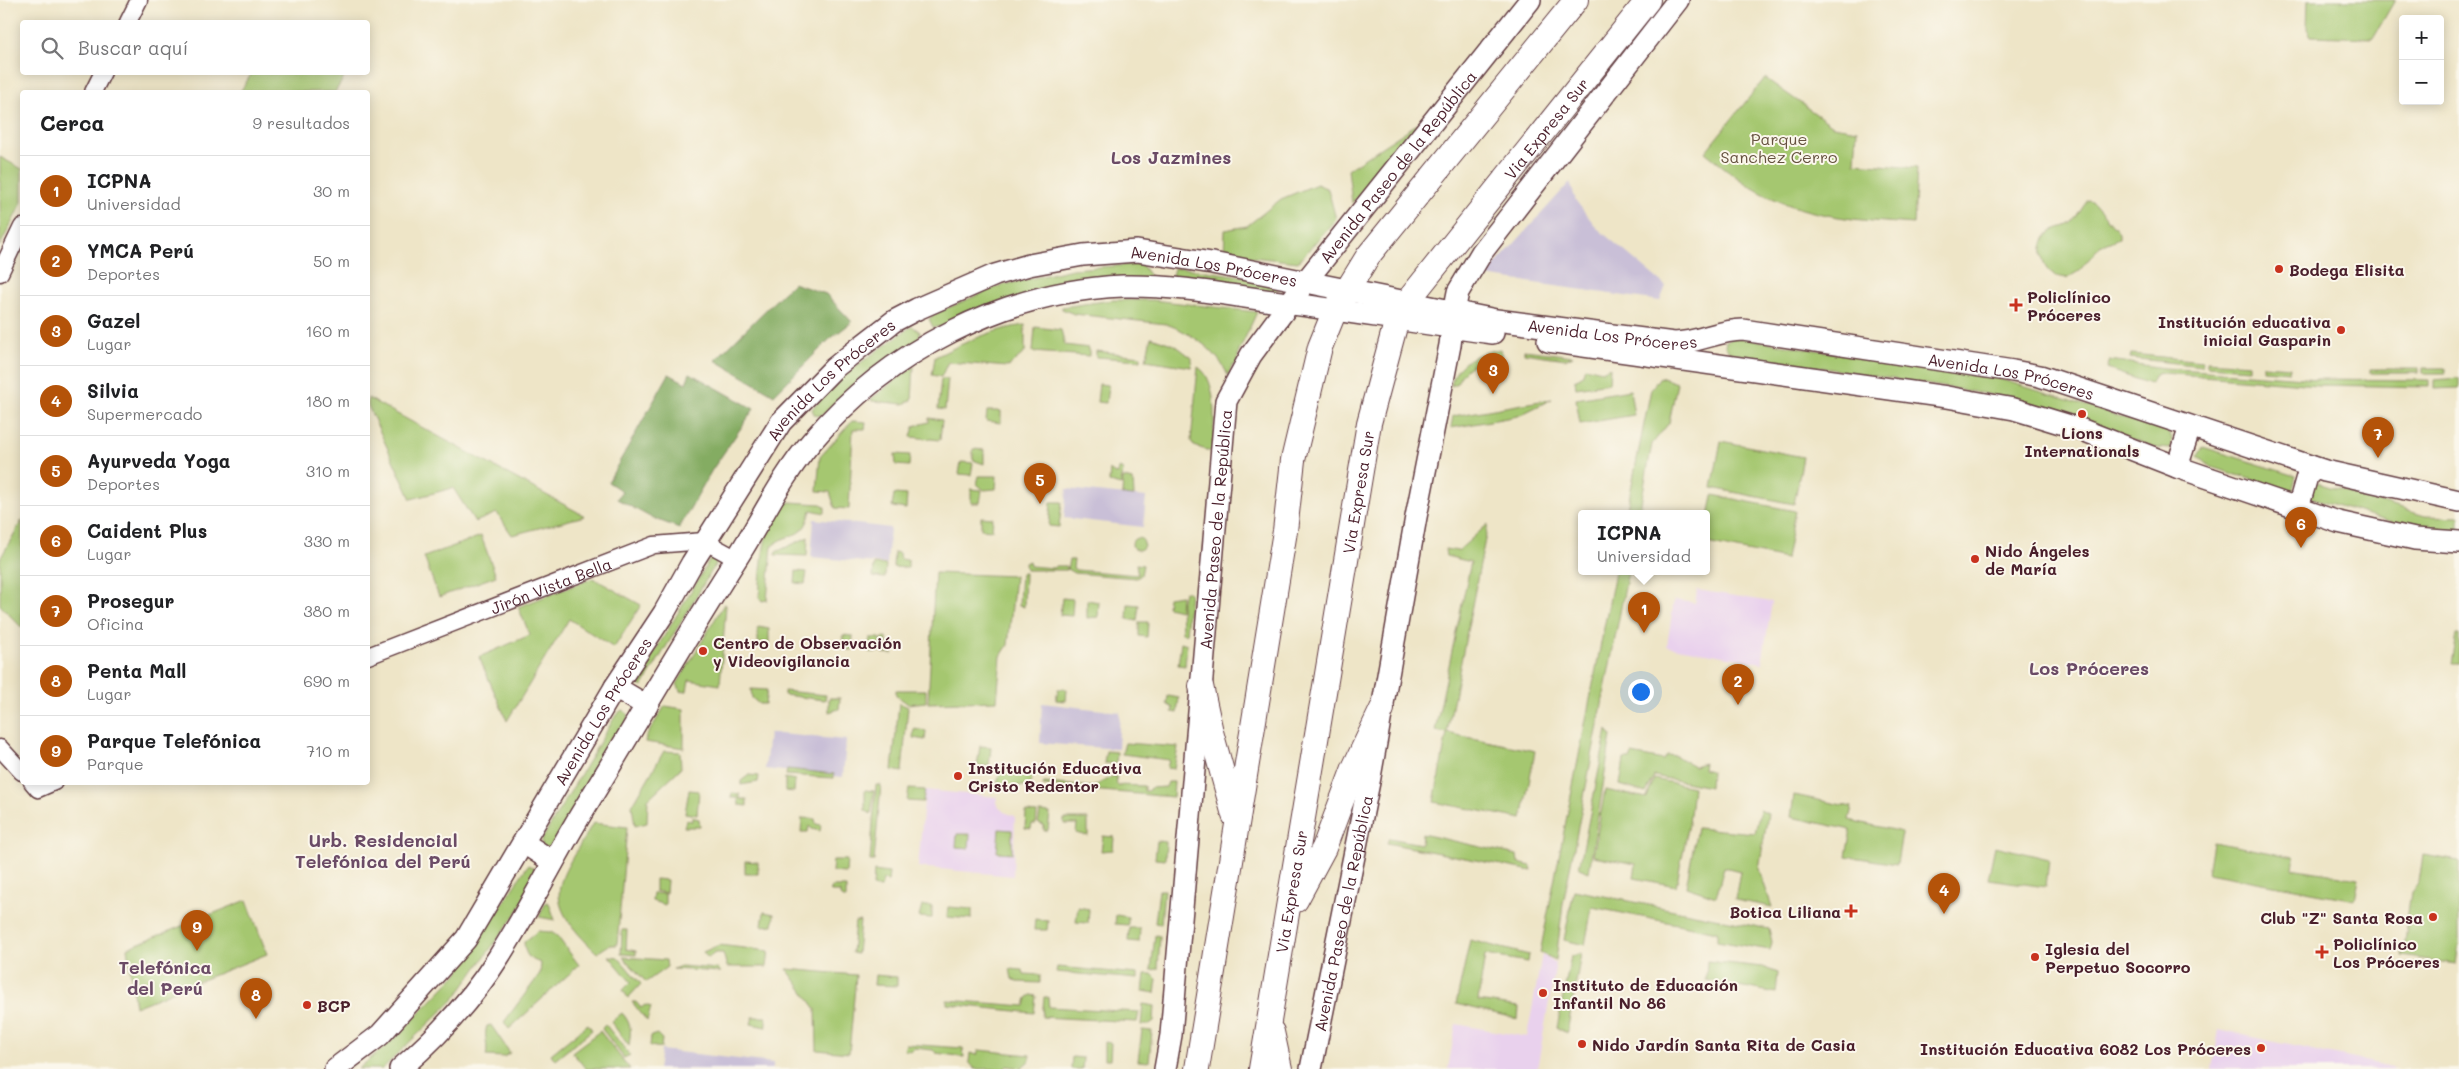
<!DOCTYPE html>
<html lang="es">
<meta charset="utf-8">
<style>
:root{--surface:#fff;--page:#f2f2f2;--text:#202124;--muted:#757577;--line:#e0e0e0;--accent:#b45309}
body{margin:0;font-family:Mali,sans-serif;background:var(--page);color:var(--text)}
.controls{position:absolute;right:15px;top:15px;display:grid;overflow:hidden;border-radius:5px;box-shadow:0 2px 12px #0003}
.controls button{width:45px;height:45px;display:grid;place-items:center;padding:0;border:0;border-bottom:1px solid var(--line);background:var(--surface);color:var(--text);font:25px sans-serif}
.you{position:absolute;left:1640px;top:691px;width:18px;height:18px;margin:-12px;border:4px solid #fff;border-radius:50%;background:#1a73e8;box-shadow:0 0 0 8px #1a73e833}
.badge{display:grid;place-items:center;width:32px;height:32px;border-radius:50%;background:var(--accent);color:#fff;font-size:16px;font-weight:700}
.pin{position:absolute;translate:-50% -41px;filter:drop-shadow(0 1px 2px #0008)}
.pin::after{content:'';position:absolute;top:26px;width:18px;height:15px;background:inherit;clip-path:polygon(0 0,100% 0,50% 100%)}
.popup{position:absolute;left:1578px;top:510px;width:132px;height:65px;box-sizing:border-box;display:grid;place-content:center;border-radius:5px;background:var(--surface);filter:drop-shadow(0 1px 4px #0005);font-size:16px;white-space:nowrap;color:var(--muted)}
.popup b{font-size:19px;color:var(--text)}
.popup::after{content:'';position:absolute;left:50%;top:100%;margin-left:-10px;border:10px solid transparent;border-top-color:var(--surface)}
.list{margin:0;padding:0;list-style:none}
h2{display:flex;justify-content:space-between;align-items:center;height:65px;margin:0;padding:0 20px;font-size:21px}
h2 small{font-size:16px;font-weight:400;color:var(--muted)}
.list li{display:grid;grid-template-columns:32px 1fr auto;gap:15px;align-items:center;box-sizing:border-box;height:70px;padding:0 20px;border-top:1px solid var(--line)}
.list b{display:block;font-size:19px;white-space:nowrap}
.list p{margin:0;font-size:16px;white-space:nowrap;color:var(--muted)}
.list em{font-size:16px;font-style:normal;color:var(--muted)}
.icon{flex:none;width:28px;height:28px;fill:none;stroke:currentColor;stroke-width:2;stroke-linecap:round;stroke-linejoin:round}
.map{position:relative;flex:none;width:2459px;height:1069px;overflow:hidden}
.search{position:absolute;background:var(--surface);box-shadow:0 2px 12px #0003;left:20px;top:20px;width:350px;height:55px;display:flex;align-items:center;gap:12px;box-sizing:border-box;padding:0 18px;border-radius:5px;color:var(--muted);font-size:19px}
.panel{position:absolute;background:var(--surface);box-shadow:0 2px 12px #0003;left:20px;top:90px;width:350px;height:695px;border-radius:5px}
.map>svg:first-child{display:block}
.built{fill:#e9d1ed}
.industrial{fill:#c9bfd7}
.green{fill:#a5c76f;stroke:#78734d}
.forest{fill:#84ac62;stroke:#676646}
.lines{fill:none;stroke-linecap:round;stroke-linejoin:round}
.minor-casing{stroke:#633d42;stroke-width:19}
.major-casing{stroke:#633d42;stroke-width:24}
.highway-casing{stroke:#633d42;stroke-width:26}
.minor{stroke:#fff;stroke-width:16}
.major{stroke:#fff;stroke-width:21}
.highway{stroke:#fff;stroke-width:24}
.poi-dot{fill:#c8321e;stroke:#fbf7ec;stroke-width:2}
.labels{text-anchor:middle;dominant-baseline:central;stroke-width:4;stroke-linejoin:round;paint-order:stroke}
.street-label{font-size:16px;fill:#4a1f2b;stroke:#fbf7ec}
.park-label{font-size:16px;fill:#65513f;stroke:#fbf7ec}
.poi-label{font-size:16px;font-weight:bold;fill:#4a1f2b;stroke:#fbf7ec;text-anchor:start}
.neighbourhood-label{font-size:18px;font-weight:bold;fill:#6b4b66;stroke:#fbf7ec}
</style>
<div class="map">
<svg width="2459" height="1069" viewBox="0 0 2459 1069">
<rect width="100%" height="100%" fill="#fbf7ec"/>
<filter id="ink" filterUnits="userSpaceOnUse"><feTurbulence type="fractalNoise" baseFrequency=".02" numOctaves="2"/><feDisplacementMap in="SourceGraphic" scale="10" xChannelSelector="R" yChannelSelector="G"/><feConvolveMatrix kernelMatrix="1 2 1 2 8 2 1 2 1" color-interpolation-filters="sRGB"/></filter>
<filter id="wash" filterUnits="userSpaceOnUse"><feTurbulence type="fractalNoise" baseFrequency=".0096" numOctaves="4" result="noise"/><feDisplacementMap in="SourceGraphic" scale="20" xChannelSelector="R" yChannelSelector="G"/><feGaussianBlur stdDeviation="1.12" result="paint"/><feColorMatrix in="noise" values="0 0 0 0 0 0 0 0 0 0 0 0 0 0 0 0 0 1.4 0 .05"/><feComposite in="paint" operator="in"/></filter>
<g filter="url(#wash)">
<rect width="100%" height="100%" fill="#eee5c7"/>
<path class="built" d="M1697,590L1772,602L1762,663L1667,646L1674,600L1695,603Z
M925,790L997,797L996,803L1004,812L1015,816L1013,876L918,867Z
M1542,955L1556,963L1537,1069H1448L1456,1024L1527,1037Z
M2219,1030L2392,1067L2394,1069H2212Z"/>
<path class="industrial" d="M1570,182L1576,201L1597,228L1666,286L1660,301L1485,276Z
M1067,489L1146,497L1143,527L1064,518Z
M814,519L890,528L887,564L811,557Z
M1042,703L1120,712L1118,749L1040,743Z
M769,733L846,740L843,777L765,769Z
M661,1050L773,1063V1069H658Z"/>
<path class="green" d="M2308,0H2395L2373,38L2311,36L2307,29Z
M252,73H334L344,78L335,92H240Z
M1765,78L1833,126L1857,130L1855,163L1917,168L1914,224C1856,220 1803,218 1751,187C1735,177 1720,164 1705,152Z
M1426,118L1352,203L1348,169Z
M0,157L22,169V202L0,246Z
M1317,184L1328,189L1336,219L1298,262L1224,254L1225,230L1247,226L1281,199Z
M2088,200L2092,201L2119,232V238L2100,246L2079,271L2067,278C2062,277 2056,277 2052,274C2038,264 2038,238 2054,230C2060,227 2067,227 2072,222C2079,215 2082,207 2088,200Z
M1141,264L1153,280L941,327H933L929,319L936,313L999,286L1072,269Z
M1174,268H1184L1283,282L1271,296L1175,281L1172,276Z
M1113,300H1153L1257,312L1239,351L1237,364L1232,366L1228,376C1218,351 1192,333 1166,324L1074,314L1062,309V307Z
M1025,325V352L1008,367L948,362L941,377L932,375L935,357C964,343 992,329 1025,325Z
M912,326L920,332L919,340C879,361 857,382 825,413L819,416L814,414L812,409L842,376Z
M1035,327L1061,330L1065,345L1089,348V356L1033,352Z
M1151,337L1175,345L1192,358L1191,367L1146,360Z
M1735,337L2000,379L2167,431L2172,438L2171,449L2157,448L1987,394L1730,353L1725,346L1726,341Z
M1500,349L1502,355C1483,359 1466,363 1457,383L1451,386C1455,361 1479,353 1500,349Z
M1524,350L1573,356L1566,359L1524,353Z
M1096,351L1141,356V360L1096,357Z
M2131,354L2202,361V366L2130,358Z
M2110,360L2163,368L2318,379L2429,380V387L2318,385L2163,373L2156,374L2150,384L2107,369Z
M2207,361L2249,364V369L2207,366Z
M2263,365L2290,367L2289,372L2263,370Z
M914,366L912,400L904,404L872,401L871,399Z
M1198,367C1220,381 1213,429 1213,452L1194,446L1191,441Z
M1585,367L1602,371L1610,367L1609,383L1576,388L1575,380L1582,376Z
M2423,368H2445V373H2423Z
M2371,369H2418V373H2371Z
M1660,377L1677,383L1669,423L1652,444L1639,514H1626L1651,389Z
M2459,378V388L2434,389V380Z
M941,379H948L945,410L938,409Z
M1099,384L1108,385L1106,403L1097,402Z
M1630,390L1634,415L1580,424L1576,399Z
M368,398L585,516L512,535L497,513L475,522L453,488L411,499L368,406Z
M1552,399L1518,416L1451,428L1453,416Z
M987,411H1001V423L986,421Z
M929,418L942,420L940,440L911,437L914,426L929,422Z
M852,421L866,422L865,429H853L849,509L835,508L830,492L817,491L820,457Z
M1721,441L1803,457L1794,504L1712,488Z
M2203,447L2296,476L2292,492L2211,467L2198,456Z
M973,449L984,450V464L973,460Z
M895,454L910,455L909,466L896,465Z
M961,462L973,463L971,475L959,474Z
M1119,468L1123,470L1121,485L1109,482L1110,469L1113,473L1118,474Z
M979,476H997L996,489L984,490L977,484Z
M1123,478L1133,480L1134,496L1122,495Z
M2314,482L2425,516L2459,517V532L2422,531L2309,497Z
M971,489L982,490L980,503H971Z
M894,494L907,495L906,509L892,507Z
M1713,495L1795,511L1786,559L1707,543V529Z
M790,502L821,504L825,506V513L811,510C804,541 792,530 772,546L767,600L762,601L759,597C761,574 762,508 790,502Z
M1051,502H1062L1059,527L1049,526Z
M981,517L993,518L992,530L981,529Z
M22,520V628L0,605V559Z
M1488,524L1447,733L1535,751L1522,819L1434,802L1447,733L1435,731L1471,562L1446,556L1445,549L1458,551Z
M481,536L496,576L439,597L424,557Z
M808,537L807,556L775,555L776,552Z
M1132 544a6 6 0 1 1 12 0a6 6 0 1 1-12 0Z
M894,552L899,553L900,559L908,560V568L893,567Z
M712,556L718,560L642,687L636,683Z
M1069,560H1074L1073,568L1076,570L1138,575L1136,564L1143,565L1141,575L1137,578L1074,573L1067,569Z
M1029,561L1030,566L1053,568L1056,566H1066V570H1026L1025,563Z
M874,564L886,565L885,578L873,577Z
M796,571L807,572L805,584L795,583Z
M1615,572H1628L1563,904L1556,960L1540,953Z
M935,573L1015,576L1008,645L1001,656L997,701L928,703Z
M1021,573H1025L1024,607L1019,605Z
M593,578L641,605L614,648L569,619L507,721L479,657L530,635L518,607Z
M1184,591L1190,593L1186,634L1182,633L1181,605Z
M1181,595L1180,610L1167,607L1168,597Z
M1062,598L1073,599L1072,616L1060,615Z
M1087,600L1099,602L1098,617L1087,618Z
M724,604L726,605L720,685L689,680L687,691L681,692L677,684Z
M1128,604L1139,605L1137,621L1127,619Z
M1139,622H1148L1147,637L1139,636Z
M758,627L769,629V643L758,642Z
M843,635L853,636L852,650L843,649Z
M2456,635H2459V664H2451Z
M870,638H880V652H869Z
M882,638H887V644H894L893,654L882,653Z
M1181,642L1187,644L1185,666L1178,665Z
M751,689L767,690L765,704H759L752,698Z
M1058,689H1067L1066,701L1056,700Z
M896,690H926V702L908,704L896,695Z
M784,691L826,695L825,700L784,695Z
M1168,696L1179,698L1177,713L1172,712L1173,708L1167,704Z
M829,698H840L839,709L829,712Z
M899,703L908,707L902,772L892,770Z
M665,706L684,709V748L645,742L646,737Z
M622,710L628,714L627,723L549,849L543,846L541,841L616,715Z
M914,729L926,731L925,740L913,738Z
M1607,730L1611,736L1589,872L1579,868Z
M1125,743L1178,747L1174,769L1167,768L1169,760L1122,754Z
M980,746L991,747L989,766H977Z
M664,751L680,752L681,768L648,799L647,823L635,826L632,806Z
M1106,751L1117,752L1116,764L1104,763Z
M1632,754L1663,760L1667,755L1676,756L1694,766L1704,763L1703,769L1711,771L1710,787L1654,776L1646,793L1620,785L1624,759H1630Z
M787,769L834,774V778L786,775Z
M1001,771L1032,774L1030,786H996Z
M749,775L759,776L758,782L741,785V781Z
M1113,776H1116L1117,785L1144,786V791H1148L1150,788L1166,787L1168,782H1174L1173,797L1043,786L1044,783L1093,787Z
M785,778L795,780L794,792L785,791Z
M1654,779L1693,787L1689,824L1676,886L1634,878L1636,864L1593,856L1605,790L1647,798Z
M876,785H881L874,861H870Z
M909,789L925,790L923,802L907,801Z
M689,790L699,791L697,815L685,813Z
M865,790L874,791L871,814L865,810Z
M732,793L740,794V799H747V806L739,805L738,798H731Z
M1794,795L1852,807L1849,820L1902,832L1897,864L1846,856L1851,830L1791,817Z
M1760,810L1768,814L1759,869L1772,907L1735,900L1740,871L1724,867L1716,897L1686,887L1697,828L1755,833Z
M1026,812L1037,813L1036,824H1032L1031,829L1025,828Z
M1040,812L1050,813L1048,830L1044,831V825L1038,823Z
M692,817L699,819L700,827H684L686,820L692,821Z
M802,818L815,819L816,824L821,825L820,831L812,829L809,826L808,832H801Z
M1064,819H1088V836L1076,833L1077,824H1064Z
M593,823L627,827L617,945H609L597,953C538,897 557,885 593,823Z
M999,829L1012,830V853L997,852Z
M957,834H970L969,848L956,847Z
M1422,834L1517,855L1518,863L1531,866L1532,871L1387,843L1389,838L1421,844Z
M1103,836L1114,837L1113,850L1101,851Z
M1157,841L1166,842L1165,860L1155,859Z
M2213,842L2294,857L2292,868L2359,879L2355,900L2208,873Z
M1995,846L2049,859L2046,887L1988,879Z
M2423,855L2459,861V942L2456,964L2402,956L2411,891L2419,882Z
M833,860H847L846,873L832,872Z
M745,861L758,862V874H745Z
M528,865L534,868L536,873L519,909L455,998L382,1069H358L396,1037L456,975Z
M874,871L889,873L888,881L883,880L881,888L873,887Z
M655,879L667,880L666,893L655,891Z
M832,887H846V899L840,896V892H830Z
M1159,890H1164L1161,924L1155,923Z
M1574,890L1769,929L1772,942L1770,950L1717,941V932L1592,907L1585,945L1564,940Z
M653,893L665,894V905L652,901Z
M247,900L267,954L135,1007L127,948Z
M546,902L549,903L555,920L539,917Z
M922,906H932V918L919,917Z
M948,907L972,909V919L947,917Z
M1078,907L1089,909L1088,923L1076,922Z
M764,912L774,914L773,925L762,926Z
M1116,915L1128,917V925L1115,924Z
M1035,919L1048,921L1047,930H1034Z
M860,921L857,954L852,953L855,922Z
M1129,928H1140L1139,942L1128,941Z
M622,930H627L626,949L636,951V955L621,954Z
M538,931L551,932L557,936L579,965L509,1029L504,1022L540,974L541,963C528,959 525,955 524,942Z
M1155,935L1160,936L1158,969L1151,970Z
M1470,940L1529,955L1528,962L1485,955L1478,1001L1519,1007L1518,1019L1456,1004Z
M719,945L769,951L767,967H727L723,953H715L708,958L703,952Z
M1581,954L1567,1033L1557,1028L1571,956Z
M609,956L618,957L641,984L628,998L623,990L631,982Z
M623,957L666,960L667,967L646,982Z
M1707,961L1762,967L1778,973L1776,993L1706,980Z
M681,966L718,969L721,972L673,969Z
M1057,967L1138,974V979L1056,972Z
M787,969L856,975L849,1053L817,1050L816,1009Z
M1010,969L1023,970L1024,974L1040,975V983L1017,982L1012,979Z
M1145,974H1152L1157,979L1155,993L1143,991Z
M875,975L897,977V986L874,985Z
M1031,995L1036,996L1034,1013L947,1004V1000L1025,1006L1027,998Z
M1044,997H1048L1049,1007L1139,1012L1137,1022L1042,1017Z
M632,1002H636L641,1008L645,1005L651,1007L647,1021Z
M1143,1004L1155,1006L1154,1021L1148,1025H1141Z
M622,1013C632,1024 631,1031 629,1046L611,1022Z
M753,1017H766V1027L751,1024Z
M588,1024L592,1030L555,1060L551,1054Z
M605,1024L630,1055L624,1058L602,1029Z
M491,1025L510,1053L504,1057L486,1056C489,1046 483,1036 487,1026Z
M1142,1030L1152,1031L1149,1062L1138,1061Z
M600,1031L630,1069H586L572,1052Z
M657,1034L662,1039L661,1048L650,1046L651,1036Z
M1104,1042L1111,1043L1110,1059H1104Z
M906,1044L963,1048L964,1057L936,1053L933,1050L914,1048L912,1051L904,1050Z
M979,1050L1030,1055V1060L1021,1068L1007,1066L1004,1069H975L969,1062L970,1053L977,1055Z
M1072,1057L1083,1058L1082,1069H1071Z"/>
<path class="forest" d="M793,283L826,294L852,322L830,339L774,395L715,360Z
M690,373L754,409L712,470L679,528L650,517L617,499L622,491L608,482L669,374L686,383Z"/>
</g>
<g filter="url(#ink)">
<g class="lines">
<defs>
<g id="minor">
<path d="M128,22L139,0"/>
<path d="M93,92L103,72"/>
<path d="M0,273L22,227"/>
<path id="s1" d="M368,656L654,545L704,541L737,559"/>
<path d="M0,748L22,772"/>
<path d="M32,782L38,789L54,782"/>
</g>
<g id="major">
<path d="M1548,341L1947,397L2014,409L2080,429L2177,467L2338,522L2415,539L2459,542"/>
<path d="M2177,467L2190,427"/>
<path d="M2298,508L2310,466"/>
<path d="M615,687L647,706"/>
<path d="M524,843L553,862"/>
<path id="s2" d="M335,1069L380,1035L466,939L615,687L664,613L692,563L781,422L833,369L859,348L894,321L917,309L995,275L1029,265L1083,255L1137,251L1212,263L1496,320L1674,343C1698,343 1718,330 1743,330L2013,371L2040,376L2325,471L2459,501"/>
<path d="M400,1069C437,1037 472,999 498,958C529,910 554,858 584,809C635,726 683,642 735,561C761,521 781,477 812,441C888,351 1004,291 1123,286C1173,285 1223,294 1272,301C1346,311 1419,323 1493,333"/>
<path id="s3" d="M1165,1069L1171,1035L1226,401L1251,355L1306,281L1530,0"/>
<path id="s4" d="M1311,1069L1370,777L1416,517L1450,345L1454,312L1458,292L1482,252L1678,0"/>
</g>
<g id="highway">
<path d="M1201,686L1211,732L1234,815"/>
<path d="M1296,900L1324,848L1354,768L1382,709"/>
<path d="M1272,1032L1280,1069"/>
<path d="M1197,1069L1285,531L1293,460L1320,347L1335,310L1368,256L1576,0"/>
<path id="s5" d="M1261,1069L1369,423L1397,319L1407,302L1648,0"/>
</g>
</defs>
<use href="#minor" class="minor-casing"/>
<use href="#major" class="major-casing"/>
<use href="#highway" class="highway-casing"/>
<use href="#minor" class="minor"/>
<use href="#major" class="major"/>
<use href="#highway" class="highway"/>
</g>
</g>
<g class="poi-dot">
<circle cx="2279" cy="269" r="5"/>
<path d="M2013.5 297.5h5v5h5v5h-5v5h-5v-5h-5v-5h5z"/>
<circle cx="2341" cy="330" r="5"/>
<circle cx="2082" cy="414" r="5"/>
<circle cx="1975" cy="559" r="5"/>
<circle cx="703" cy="651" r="5"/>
<circle cx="958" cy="776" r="5"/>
<path d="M1848.5 903.5h5v5h5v5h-5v5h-5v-5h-5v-5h5z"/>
<circle cx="2433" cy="917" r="5"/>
<path d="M2319.5 944.5h5v5h5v5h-5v5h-5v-5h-5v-5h5z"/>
<circle cx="2035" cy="957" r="5"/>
<circle cx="1543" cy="993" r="5"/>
<circle cx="307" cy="1005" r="5"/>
<circle cx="1582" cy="1044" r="5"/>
<circle cx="2261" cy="1048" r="5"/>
</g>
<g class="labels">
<g class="street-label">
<text stroke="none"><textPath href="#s5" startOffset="1005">Via Expresa Sur</textPath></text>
<text stroke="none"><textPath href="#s3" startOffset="962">Avenida Paseo de la República</textPath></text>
<text stroke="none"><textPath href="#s2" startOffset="1276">Avenida Los Próceres</textPath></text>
<text stroke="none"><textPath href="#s2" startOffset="1681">Avenida Los Próceres</textPath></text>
<text stroke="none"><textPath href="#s2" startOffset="2086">Avenida Los Próceres</textPath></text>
<text stroke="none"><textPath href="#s2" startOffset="856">Avenida Los Próceres</textPath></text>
<text stroke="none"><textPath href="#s5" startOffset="585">Via Expresa Sur</textPath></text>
<text stroke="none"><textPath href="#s3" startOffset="542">Avenida Paseo de la República</textPath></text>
<text stroke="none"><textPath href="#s1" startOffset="196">Jirón Vista Bella</textPath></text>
<text stroke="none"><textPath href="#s2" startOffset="451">Avenida Los Próceres</textPath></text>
<text stroke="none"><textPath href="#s5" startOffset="180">Via Expresa Sur</textPath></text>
<text stroke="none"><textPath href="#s4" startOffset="159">Avenida Paseo de la República</textPath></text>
</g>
<g class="park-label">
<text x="1779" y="138">Parque<tspan x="1779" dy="18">Sanchez Cerro</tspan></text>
</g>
<g class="poi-label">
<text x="2289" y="269">Bodega Elisita</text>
<text x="2027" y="296">Policlínico<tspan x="2027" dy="18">Próceres</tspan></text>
<text x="2331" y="321" text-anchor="end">Institución educativa<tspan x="2331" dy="18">inicial Gasparin</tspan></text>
<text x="2082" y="432" text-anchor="middle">Lions<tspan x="2082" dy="18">Internationals</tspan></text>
<text x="1985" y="550">Nido Ángeles<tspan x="1985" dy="18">de María</tspan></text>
<text x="713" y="642">Centro de Observación<tspan x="713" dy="18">y Videovigilancia</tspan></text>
<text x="968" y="767">Institución Educativa<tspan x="968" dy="18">Cristo Redentor</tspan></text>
<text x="1841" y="911" text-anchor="end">Botica Liliana</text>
<text x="2423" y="917" text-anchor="end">Club "Z" Santa Rosa</text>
<text x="2333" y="943">Policlínico<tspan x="2333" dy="18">Los Próceres</tspan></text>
<text x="2045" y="948">Iglesia del<tspan x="2045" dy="18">Perpetuo Socorro</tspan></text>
<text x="1553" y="984">Instituto de Educación<tspan x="1553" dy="18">Infantil No 86</tspan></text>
<text x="317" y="1005">BCP</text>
<text x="1592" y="1044">Nido Jardín Santa Rita de Casia</text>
<text x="2251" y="1048" text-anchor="end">Institución Educativa 6082 Los Próceres</text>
</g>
<g class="neighbourhood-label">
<text x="1171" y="157">Los Jazmines</text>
<text x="2089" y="668">Los Próceres</text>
<text x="383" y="840">Urb. Residencial<tspan x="383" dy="21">Telefónica del Perú</tspan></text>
<text x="165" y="967">Telefónica<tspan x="165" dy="21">del Perú</tspan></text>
</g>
</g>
</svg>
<div class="controls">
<button>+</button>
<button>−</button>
</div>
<div class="you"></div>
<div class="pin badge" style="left:1644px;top:633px">1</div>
<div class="popup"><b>ICPNA</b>Universidad</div>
<div class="pin badge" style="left:1738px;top:705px">2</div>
<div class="pin badge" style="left:1493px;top:394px">3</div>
<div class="pin badge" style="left:1944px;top:914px">4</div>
<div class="pin badge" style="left:1040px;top:504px">5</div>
<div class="pin badge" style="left:2301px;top:548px">6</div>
<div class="pin badge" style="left:2378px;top:458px">7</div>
<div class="pin badge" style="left:256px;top:1019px">8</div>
<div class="pin badge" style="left:197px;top:951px">9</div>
<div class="search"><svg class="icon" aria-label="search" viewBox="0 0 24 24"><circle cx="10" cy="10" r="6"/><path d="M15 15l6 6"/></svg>Buscar aquí</div>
<section class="panel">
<h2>Cerca<small>9 resultados</small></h2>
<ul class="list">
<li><span class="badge">1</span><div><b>ICPNA</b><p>Universidad</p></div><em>30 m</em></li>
<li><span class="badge">2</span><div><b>YMCA Perú</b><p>Deportes</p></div><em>50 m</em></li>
<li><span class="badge">3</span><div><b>Gazel</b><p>Lugar</p></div><em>160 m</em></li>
<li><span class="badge">4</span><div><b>Silvia</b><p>Supermercado</p></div><em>180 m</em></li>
<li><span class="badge">5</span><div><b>Ayurveda Yoga</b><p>Deportes</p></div><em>310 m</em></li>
<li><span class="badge">6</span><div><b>Caident Plus</b><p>Lugar</p></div><em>330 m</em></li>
<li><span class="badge">7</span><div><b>Prosegur</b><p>Oficina</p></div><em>380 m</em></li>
<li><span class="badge">8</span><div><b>Penta Mall</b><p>Lugar</p></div><em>690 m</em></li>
<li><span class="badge">9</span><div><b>Parque Telefónica</b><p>Parque</p></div><em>710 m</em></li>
</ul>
</section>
</div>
